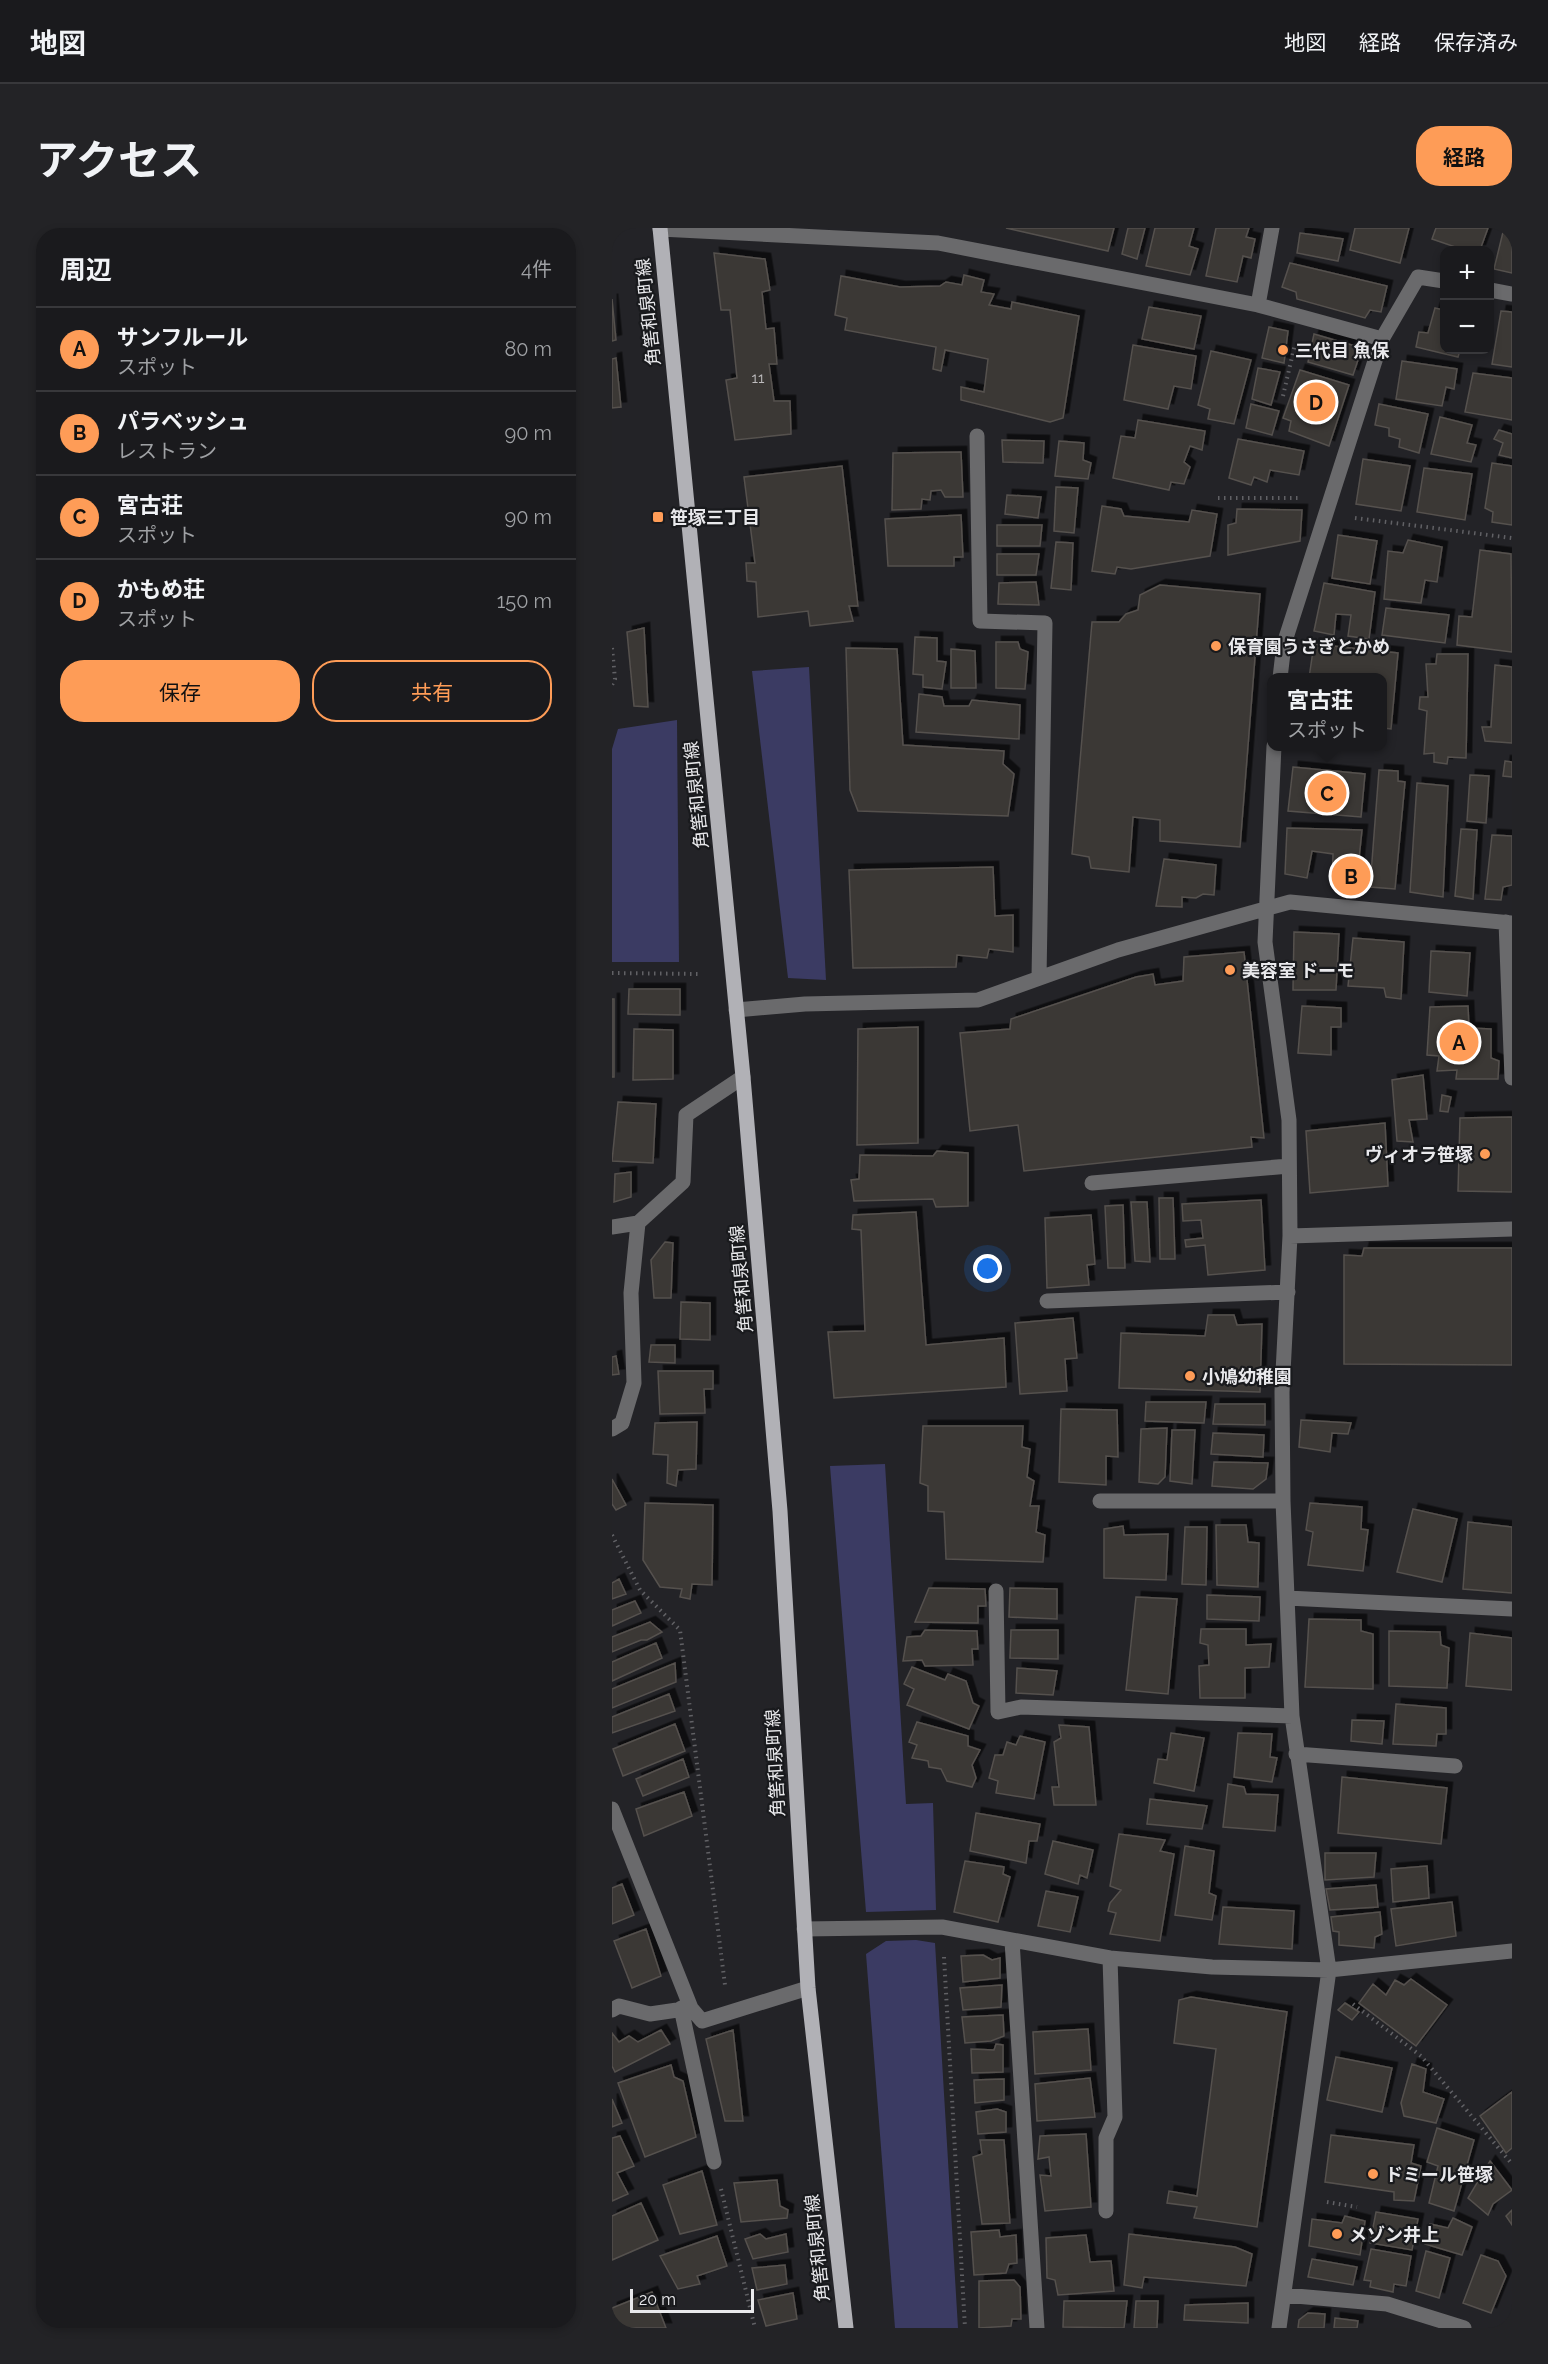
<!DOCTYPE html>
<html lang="ja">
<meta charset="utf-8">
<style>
:root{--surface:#1a1a1d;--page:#232326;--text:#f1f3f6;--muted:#9fa1a4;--line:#38383b;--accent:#fe9c57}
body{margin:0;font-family:Raleway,"Noto Sans JP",sans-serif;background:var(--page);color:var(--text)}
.controls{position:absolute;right:18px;top:18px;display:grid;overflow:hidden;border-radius:12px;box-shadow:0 3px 9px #0003}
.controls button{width:54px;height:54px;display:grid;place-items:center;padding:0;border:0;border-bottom:2px solid var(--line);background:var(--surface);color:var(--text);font:30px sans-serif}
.scale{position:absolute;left:18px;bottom:15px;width:124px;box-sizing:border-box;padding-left:6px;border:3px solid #e9e9ec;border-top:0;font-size:16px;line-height:21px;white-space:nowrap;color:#e9e9ec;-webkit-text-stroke:4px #191a1d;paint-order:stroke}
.you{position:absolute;left:376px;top:1041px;width:21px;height:21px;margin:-15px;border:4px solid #fff;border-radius:50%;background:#1a73e8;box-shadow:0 0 0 9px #1a73e833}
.badge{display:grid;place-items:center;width:39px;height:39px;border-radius:50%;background:var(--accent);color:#111;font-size:20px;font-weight:700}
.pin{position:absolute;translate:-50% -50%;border:3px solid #fff;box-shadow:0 2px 6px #0006}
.popup{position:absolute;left:655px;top:445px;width:120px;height:78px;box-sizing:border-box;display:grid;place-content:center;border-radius:12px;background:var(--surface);filter:drop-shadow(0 2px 4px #0005);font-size:20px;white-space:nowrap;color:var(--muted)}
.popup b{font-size:22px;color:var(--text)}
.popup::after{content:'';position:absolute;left:50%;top:100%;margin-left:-12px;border:12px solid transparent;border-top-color:var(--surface)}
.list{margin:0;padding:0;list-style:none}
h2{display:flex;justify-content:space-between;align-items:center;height:78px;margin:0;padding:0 24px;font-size:26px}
h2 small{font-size:20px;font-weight:400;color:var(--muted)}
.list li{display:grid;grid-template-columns:39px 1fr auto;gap:18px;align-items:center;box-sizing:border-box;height:84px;padding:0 24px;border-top:2px solid var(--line)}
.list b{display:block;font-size:22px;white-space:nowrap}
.list p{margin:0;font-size:20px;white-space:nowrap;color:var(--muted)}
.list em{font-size:20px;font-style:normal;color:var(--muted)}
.actions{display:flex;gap:12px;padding:18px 24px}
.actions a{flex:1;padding:14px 0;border:2px solid var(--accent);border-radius:24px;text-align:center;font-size:21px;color:var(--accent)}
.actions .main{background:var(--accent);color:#111}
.map{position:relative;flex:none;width:900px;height:2100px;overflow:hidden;border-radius:24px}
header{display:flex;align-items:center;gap:36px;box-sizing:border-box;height:84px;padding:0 30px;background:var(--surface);border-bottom:2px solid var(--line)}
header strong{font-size:28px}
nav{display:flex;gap:33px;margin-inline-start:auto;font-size:21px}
.intro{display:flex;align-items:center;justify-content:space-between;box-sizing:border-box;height:144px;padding:0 36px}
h1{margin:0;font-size:42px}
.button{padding:15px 27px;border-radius:24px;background:var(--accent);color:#111;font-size:21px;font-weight:700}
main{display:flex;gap:36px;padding:0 36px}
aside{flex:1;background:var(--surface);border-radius:24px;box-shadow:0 3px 9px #0003}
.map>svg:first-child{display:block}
.green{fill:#3b3b63}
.building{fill:#3b3735;stroke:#55514e;stroke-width:1.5;filter:url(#shadow)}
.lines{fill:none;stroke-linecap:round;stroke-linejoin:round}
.path{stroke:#616165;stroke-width:4;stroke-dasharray:1.5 4.5;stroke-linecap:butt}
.minor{stroke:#6a6a6c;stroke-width:15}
.major{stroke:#b1b1b6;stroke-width:15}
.poi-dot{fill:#fe9c57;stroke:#191a1d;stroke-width:2}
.labels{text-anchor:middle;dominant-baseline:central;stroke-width:4.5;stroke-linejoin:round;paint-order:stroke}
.number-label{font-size:15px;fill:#bebcbe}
.street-label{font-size:18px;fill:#e9e9ec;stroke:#191a1d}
.poi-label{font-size:18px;font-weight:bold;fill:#e9e9ec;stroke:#191a1d;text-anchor:start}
</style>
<header>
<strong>地図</strong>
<nav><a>地図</a><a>経路</a><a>保存済み</a></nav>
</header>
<div class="intro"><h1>アクセス</h1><a class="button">経路</a></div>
<main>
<aside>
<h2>周辺<small>4件</small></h2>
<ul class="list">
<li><span class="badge">A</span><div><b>サンフルール</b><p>スポット</p></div><em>80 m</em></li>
<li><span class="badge">B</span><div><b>パラベッシュ</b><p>レストラン</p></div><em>90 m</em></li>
<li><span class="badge">C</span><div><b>宮古荘</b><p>スポット</p></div><em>90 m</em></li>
<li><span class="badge">D</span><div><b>かもめ荘</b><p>スポット</p></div><em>150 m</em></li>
</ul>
<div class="actions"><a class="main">保存</a><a>共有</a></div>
</aside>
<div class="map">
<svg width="900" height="2100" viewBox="0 0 900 2100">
<defs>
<filter id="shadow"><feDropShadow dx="5.5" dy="-5.5" stdDeviation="0" flood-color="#0009"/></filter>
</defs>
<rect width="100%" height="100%" fill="#232327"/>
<path class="green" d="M197,439L214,752L176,750L140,443Z
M65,492L67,734H0V521L6,501Z
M273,1236L294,1576L321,1575L324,1682L254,1684L218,1238Z
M304,1712L323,1715L346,2100H283L254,1726L274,1713Z"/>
<path class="building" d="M394,0H502L496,23Z
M516,0H533L525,31L510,26Z
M543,0H582L577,18L586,21L578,47L534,38Z
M604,0H637L634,9L643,11L639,30L631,28L625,54L594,48Z
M743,0H797L788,35L738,22Z
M824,0H876L868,22H852L820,11Z
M892,0H900V45L882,41Z
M688,5L731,11L726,33L685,25Z
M102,25L153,31L158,62L150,64L154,101L162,100L165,136H157L162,173H178L179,206L123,212L114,152L125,150L118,82H109Z
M678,35L775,58L769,84L758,82L753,90L685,71L684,64L670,59Z
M352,47L372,52L369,64L382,66L377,77L399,81L400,74L467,88L451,190L438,194L349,172V159L372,164L376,131L333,122L329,143L321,141L324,119L233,102L235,90L223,87L229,48L288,59L328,58L334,54L350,57Z
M0,71L4,112L0,113Z
M537,79L589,88L582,121L530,111Z
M823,80L832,82V122H848L846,129L804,119L807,104L816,105Z
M889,83L900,84V139L880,136Z
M657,99L676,103L672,135L650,130Z
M702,106L750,120L741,147L696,134Z
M521,117L584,128L579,161L562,158L556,181L512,172Z
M599,123L639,132L622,196L596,191L598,181L586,177Z
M4,130L9,179L0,180V131Z
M790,133L845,141L842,161L834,159L830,178L784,171Z
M646,140L668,144L659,177L640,171Z
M688,142L737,157L717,218L677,203L679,193L671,190Z
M861,145L900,150V192L853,184Z
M639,176L667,183L660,207L634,200Z
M767,176L816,186L807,225L787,219L788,211L777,208V200L763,197Z
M828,189L860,197L855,215L864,217L859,234L819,226Z
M526,192L593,203L590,222L578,218L572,234L578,239L572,256L559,254L557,262L501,250L509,208L523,210Z
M887,202L900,206V230L887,227L891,215L882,211Z
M626,211L692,223L687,247L658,242L655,254L642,249L639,257L617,250Z
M390,212L432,213L431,235L391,234Z
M447,213L472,215L471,232L479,235L476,251L443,248Z
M349,224L351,269H333L329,262L319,263L318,272L310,271L309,281L280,282L281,225Z
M751,231L798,238L789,283L744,276Z
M880,235L900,238V297L880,294L881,284L873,280Z
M230,238L246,378H237L241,393L198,398L196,383L146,389L144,354L135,353L134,335H143L132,249Z
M812,240L860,246L853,292L805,284Z
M444,259L466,260L462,305L442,303Z
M395,267L429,269L426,290L393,286Z
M490,278L509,281L512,288L577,294L580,282L605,286L598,328L519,341L505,339L503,346L480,343Z
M625,281L690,282L688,313L616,327V297L624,295Z
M349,287L351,329H342V338H276L273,291Z
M385,297H430L428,318H385Z
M726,307L765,313L758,356L720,350Z
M796,312L830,319L825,354L813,352L809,375L772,371L776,323L791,325Z
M444,314L461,315L459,362L439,360Z
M868,322L899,326L900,424L845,417L847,388L860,389Z
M385,326H427L424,347H385Z
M424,354L427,377L386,376L387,355Z
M712,355L763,364L757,411L736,408L739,387L724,386L722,407L702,403Z
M548,357L648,366L628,619L548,613V592L521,589L517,644L479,640L477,629L460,626L480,394H507L514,386L526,382L528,367Z
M774,380L837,387L833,415L770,407Z
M32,400L36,479L22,478L15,404Z
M303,409L325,410V433L334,434L330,461L311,459V447L301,446Z
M384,414H406L408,421L416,424L413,461L384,460Z
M702,416L786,425L779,501L771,500V450H697Z
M234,420L285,421L291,517L392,523L391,536L402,546L396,588L246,583L238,562Z
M339,421L363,423L364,460H339Z
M825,426H856L854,530L836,529L835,536L822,534V525L812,526L815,483L807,481L808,469H816L814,436H824Z
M883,437L900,439V515L873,513L870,499H879Z
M307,466L330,469L332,478H357L360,472L408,477L407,511L304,504Z
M893,533L900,534V549L891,548Z
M681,539L753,546L749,589L676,583Z
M767,542L786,543V553L793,554L783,661L758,659Z
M858,547L877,548L874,595L855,593Z
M805,555L836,558L831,669L798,664Z
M675,600L750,602L744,659L720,658L721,626L700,623L695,650L673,646Z
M849,601L865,602L861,671L843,668Z
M880,607L900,608V657L891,659L889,672L873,671Z
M552,631L604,637L602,667L591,666L584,670L570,669V679L544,678Z
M381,639L383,688L401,687V724L377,721L375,730L345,727L344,739L241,740L237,642Z
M682,704L727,706L724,762H681Z
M741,710L792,714L789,771L774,769L772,760L736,758Z
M819,723L858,725L855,768L817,764Z
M632,724L652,910L639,909L640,919L412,943L406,897L358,903L348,805L398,801L399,791L524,749L541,746L543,757L571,753L572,729Z
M17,761H68V787L16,786Z
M0,771H2V849H0Z
M690,778L729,780V799H719V827L686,825Z
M856,778L857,800L879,801V830L887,833L886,851H844L845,842L825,843L827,828L815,827L818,779Z
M306,799V915L245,917L246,801Z
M22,801L61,802V851L21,852Z
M811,847L815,891L797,892L801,914L785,913L780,852Z
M830,867L839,869L836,884L828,883Z
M6,874L44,876L41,935L0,933Z
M900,889V964L846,963L848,890Z
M773,895L776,958L698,965L694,903Z
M325,923L356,925V978L324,979L321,971L242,973L239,952L247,951L248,927L321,928Z
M19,944V969L2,974L3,946Z
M547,970H561L563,1031H548Z
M649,972L653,1042L596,1047L593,1017L574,1019L573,1012L591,1010L589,992L571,993L570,976Z
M519,974H535L538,1034L523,1033Z
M511,977L513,1040H496L493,978Z
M304,984L314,1117L392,1110L394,1159L222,1170L216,1104L253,1103L249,1002L240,1001L241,987Z
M479,987L483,1036L475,1037L477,1057L435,1060L433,990Z
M53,1014L61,1015L59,1070H42L39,1032Z
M752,1020H900V1137L732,1136V1027L750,1028Z
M69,1074L98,1075V1112L68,1111Z
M596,1087H622L625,1097L650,1096L648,1164L507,1160L509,1105L593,1108Z
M461,1090L465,1130L453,1131L455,1163L408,1166L403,1095Z
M39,1117H63V1135L37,1134Z
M4,1128L7,1146L0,1147V1129Z
M46,1143H101V1161H92L93,1185L48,1186Z
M534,1174H594L592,1195L533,1193Z
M603,1176H653V1197L601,1196Z
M449,1181L505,1182L506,1229L494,1228V1257L447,1254Z
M689,1192L739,1195L736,1206L720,1205L718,1224L687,1219Z
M85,1194L84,1241L66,1242L64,1258L55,1255L56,1227L41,1226L43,1195Z
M311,1198H411L410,1219L418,1221L415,1249L422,1253L418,1278H427L424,1304L433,1307L431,1334L334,1331L332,1284L316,1283V1258L308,1255Z
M555,1200L553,1249L546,1256L527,1254L529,1201Z
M560,1202H583L580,1256L558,1253Z
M601,1205L652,1207L651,1229L599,1226Z
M602,1234L656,1235L654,1251L641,1261L600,1258Z
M0,1251L14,1277L4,1282L0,1276Z
M33,1275L101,1277L100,1357L80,1356L78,1371L68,1369L70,1361L48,1359L31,1332Z
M698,1275L750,1279L749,1301L756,1302L751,1343L696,1337L701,1304L694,1302Z
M801,1281L845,1291L830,1354L785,1344Z
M856,1294L900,1299V1365L851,1361Z
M604,1297H634L636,1314L647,1315L646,1359L605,1357Z
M511,1298L512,1307L556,1306L554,1352L492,1350V1301Z
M573,1299H595L594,1357L570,1356Z
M7,1351L14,1366L0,1371V1355Z
M317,1360L373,1361L374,1378H366V1395L303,1394Z
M398,1360L445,1361V1391L397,1389Z
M595,1367L648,1369L647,1393L595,1391Z
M524,1369L565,1371L556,1466L514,1462Z
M23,1373L29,1385L0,1398V1382Z
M697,1391L749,1392V1403L761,1406V1461L693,1459Z
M38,1394L50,1404L35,1412H29L0,1424V1409Z
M589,1401H634V1417L659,1416L657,1439L633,1440V1470H588L587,1438L597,1437L596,1417L588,1415Z
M313,1402L365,1403L366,1421H360L361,1437L313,1438L310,1432L291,1433L295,1409L309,1408Z
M399,1402H446V1431L398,1430Z
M777,1403L828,1404L829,1417L837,1420L835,1460L777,1458Z
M858,1405L900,1410V1462L854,1458Z
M44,1415L50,1430L0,1453V1434Z
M63,1435L64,1454L0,1480V1461Z
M300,1439L333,1452L336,1446L354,1453L361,1475L367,1478L357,1501L295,1477L302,1461L292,1456Z
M405,1440L445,1443L441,1467L404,1465Z
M57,1466L63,1483L0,1505V1489Z
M784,1476L834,1480V1506H825L824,1518L781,1516Z
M740,1492L772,1493L770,1516L739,1513Z
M305,1494L356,1508V1518L368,1522L360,1537L364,1550L360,1559L335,1553L329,1541L317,1539L316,1533L300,1530L305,1517L297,1514Z
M63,1496L73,1523L11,1548L1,1521Z
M447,1497L477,1499L484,1577H442L440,1559H447L442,1514L449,1510Z
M559,1505L592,1510L582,1563L542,1555L546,1531L555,1532Z
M626,1505L660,1506L658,1529L665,1530L660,1554L622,1549Z
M408,1508L433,1514L422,1571L384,1565L386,1553L377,1550L383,1527H391L395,1514L404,1517Z
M71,1531L77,1549L31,1568L24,1551Z
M730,1549L835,1560L829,1616L726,1605Z
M616,1556L632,1559L634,1566L666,1567L663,1603L611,1599Z
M72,1564L80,1588L32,1608L24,1581Z
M538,1571L595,1578L590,1601L535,1596Z
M364,1585L428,1596L425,1613H417L414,1635L358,1623Z
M507,1606L553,1612L548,1623L562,1626L548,1713L498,1706L504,1685L496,1683L498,1675L509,1662L498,1658Z
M441,1613L481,1622L475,1650L468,1647L466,1656L433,1646Z
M573,1618L602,1623L597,1665L604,1668L600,1692L563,1687Z
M713,1625H764L762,1649L713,1652Z
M353,1633L392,1639L391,1646L398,1649L386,1694L342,1684Z
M815,1638L817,1670L781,1674L779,1641Z
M10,1656L22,1687L0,1696V1660Z
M764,1657L766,1679L718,1682L714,1661Z
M434,1663L466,1669L458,1704L426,1698Z
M840,1674L844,1708L784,1718L779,1681Z
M611,1679L682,1683L680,1721L607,1716Z
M768,1684L770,1706L763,1709L762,1720L727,1717V1704L721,1703L719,1689Z
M34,1701L49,1748L20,1760L2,1713Z
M371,1727L380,1732L388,1730V1750L351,1754L349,1728Z
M799,1751L835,1777L804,1818L747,1775L761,1756L774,1767L783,1752L792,1757Z
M390,1757L389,1779L351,1782L348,1760Z
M579,1769L675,1784L645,1999L582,1990L585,1979L555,1975L557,1963L585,1968L604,1821L562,1815L567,1772Z
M733,1775L747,1784L740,1792L726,1782Z
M391,1787L392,1808L379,1813L353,1815L350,1789Z
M476,1801L479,1842L423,1846L421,1804Z
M49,1802L58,1816L3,1844L0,1838V1805L7,1814L17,1808L26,1814Z
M121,1802L131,1893H113L94,1811Z
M384,1816L391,1817V1844L360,1845L359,1821L382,1822Z
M724,1829L780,1840L770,1884L715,1872Z
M800,1836L814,1841L811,1864L832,1871L824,1895L792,1888L789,1875Z
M59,1837L62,1849L71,1853L84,1909L33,1929L6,1855Z
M478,1850L483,1889L425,1893L423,1856Z
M392,1851V1872L363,1875L362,1852Z
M900,1864V1920L894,1925L868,1888Z
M0,1871L10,1895L0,1899Z
M385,1881L394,1884V1904L366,1906L364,1884Z
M825,1900L862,1912L842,1983L817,1975L826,1938L815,1934Z
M474,1906L479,1979L433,1983L428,1947L439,1948L437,1929L426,1931L428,1908Z
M719,1907L802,1917L799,1935L809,1938L802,1973L782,1972V1964L713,1954Z
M8,1908L22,1938L5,1945L16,1966L0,1973V1910Z
M368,1912H392L398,1995L370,1996L361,1929L370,1926Z
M878,1933L900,1962L881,1976L876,1987L856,1970Z
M90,1943L105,1997L68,2006L51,1957Z
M165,1952L168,1978L176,1982L175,1990L129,1994L122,1955Z
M29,1975L46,2012L0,2032V1988Z
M900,1982V1997L894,1988Z
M764,1984L806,1991L800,2022L758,2015Z
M733,1988L753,1993L748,2027L697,2018L700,1991L730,1995Z
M841,1990L860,1999L850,2027L813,2016L818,1996L836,2000Z
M387,2002L388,2009L404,2007L405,2035L397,2036L394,2045L362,2047L359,2004Z
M148,2006L154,2011L174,2006L176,2024L141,2031L133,2011Z
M517,2006L623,2019L640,2026L634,2058L532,2049L530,2060L512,2057Z
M474,2007L478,2034L499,2033L502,2063L446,2067L443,2052L435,2050L434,2010Z
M105,2008L115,2038L85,2048L88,2056L66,2061L48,2028Z
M759,2021L799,2028L794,2058L782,2056L781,2064L758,2059L759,2053L752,2052Z
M814,2023L838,2030L827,2070L804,2063Z
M869,2027L886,2033L894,2048L879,2085L851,2075Z
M700,2031L745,2039L741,2057L696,2049Z
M173,2037L175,2056L145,2062L140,2040Z
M402,2052L408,2059L409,2091H400L399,2098L367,2100V2053Z
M40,2064L54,2100H0V2080Z
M181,2065L185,2091L154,2098L146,2072Z
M452,2073H515L512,2100L451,2099Z
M524,2073H546L545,2100H522Z
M636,2075V2095L572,2092L573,2077Z
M696,2085L713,2086L712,2100H686L687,2092Z
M723,2090L746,2093L745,2100H722Z"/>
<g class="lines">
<path class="path" d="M671,168L683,116
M606,270H688
M743,290L900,310
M0,420L3,451L0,457
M0,745L88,746
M0,1307L28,1362L68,1402L113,1757
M332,1729L353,2100
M741,1776L809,1828L900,1936
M109,1961L143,2100
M715,1974L745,1979"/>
<path class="minor" d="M48,1L326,15L646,77L770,111
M878,62L900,66
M646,77L660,0
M365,208L368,393L433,395L427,750
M668,450L672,416L770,111L806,49L832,53
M662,518L653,714L677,892L678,1008L670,1164L671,1273L680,1488L717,1742L667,2100
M894,694L900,850
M124,782L193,776L366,772L506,722L678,674L900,695
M480,955L677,938
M0,999L26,995L71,954L74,887L131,849
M678,1008L900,1001
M435,1073L676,1064
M0,1201L10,1195L22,1155L19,1065L26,995
M488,1273H671
M384,1363L386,1484L409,1479L680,1488
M675,1370L900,1381
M684,1526L843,1538
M0,1581L79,1780
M192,1701L330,1699L498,1730L600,1739L717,1742L900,1723
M400,1713L425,2100
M69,1780L102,1934
M0,1782L7,1778L38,1786L79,1780L90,1793L196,1760
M494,1983V1910L503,1889L498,1730
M672,2067L775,2076L852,2100"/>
<path class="major" d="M48,0L131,849L168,1283L196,1760L234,2100"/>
</g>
<g class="poi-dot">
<circle cx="671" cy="122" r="6"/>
<rect x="40" y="283" width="12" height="12" rx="3"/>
<circle cx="604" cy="418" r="6"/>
<circle cx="618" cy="742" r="6"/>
<circle cx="873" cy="926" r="6"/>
<circle cx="578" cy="1148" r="6"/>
<circle cx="761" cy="1946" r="6"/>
<circle cx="725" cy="2006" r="6"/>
</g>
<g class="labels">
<g class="number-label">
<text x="146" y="150">11</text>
</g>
<g class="street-label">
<text transform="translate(36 84) rotate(-96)">角筈和泉町線</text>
<text transform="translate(84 567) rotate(-96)">角筈和泉町線</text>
<text transform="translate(129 1051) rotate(-95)">角筈和泉町線</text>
<text transform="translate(163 1535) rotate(-93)">角筈和泉町線</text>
<text transform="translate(205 2020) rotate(-96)">角筈和泉町線</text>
</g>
<g class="poi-label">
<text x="683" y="122">三代目 魚保</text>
<text x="58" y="289">笹塚三丁目</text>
<text x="616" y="418">保育園うさぎとかめ</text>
<text x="630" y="742">美容室 ドーモ</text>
<text x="861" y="926" text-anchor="end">ヴィオラ笹塚</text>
<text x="590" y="1148">小鳩幼稚園</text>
<text x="773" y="1946">ドミール笹塚</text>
<text x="737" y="2006">メゾン井上</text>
</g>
</g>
</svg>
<div class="controls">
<button>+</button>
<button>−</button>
</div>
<div class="scale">20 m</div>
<div class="you"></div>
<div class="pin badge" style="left:847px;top:814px">A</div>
<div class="pin badge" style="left:739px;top:648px">B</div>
<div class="pin badge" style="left:715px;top:565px">C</div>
<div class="popup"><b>宮古荘</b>スポット</div>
<div class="pin badge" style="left:704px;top:174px">D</div>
</div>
</main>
